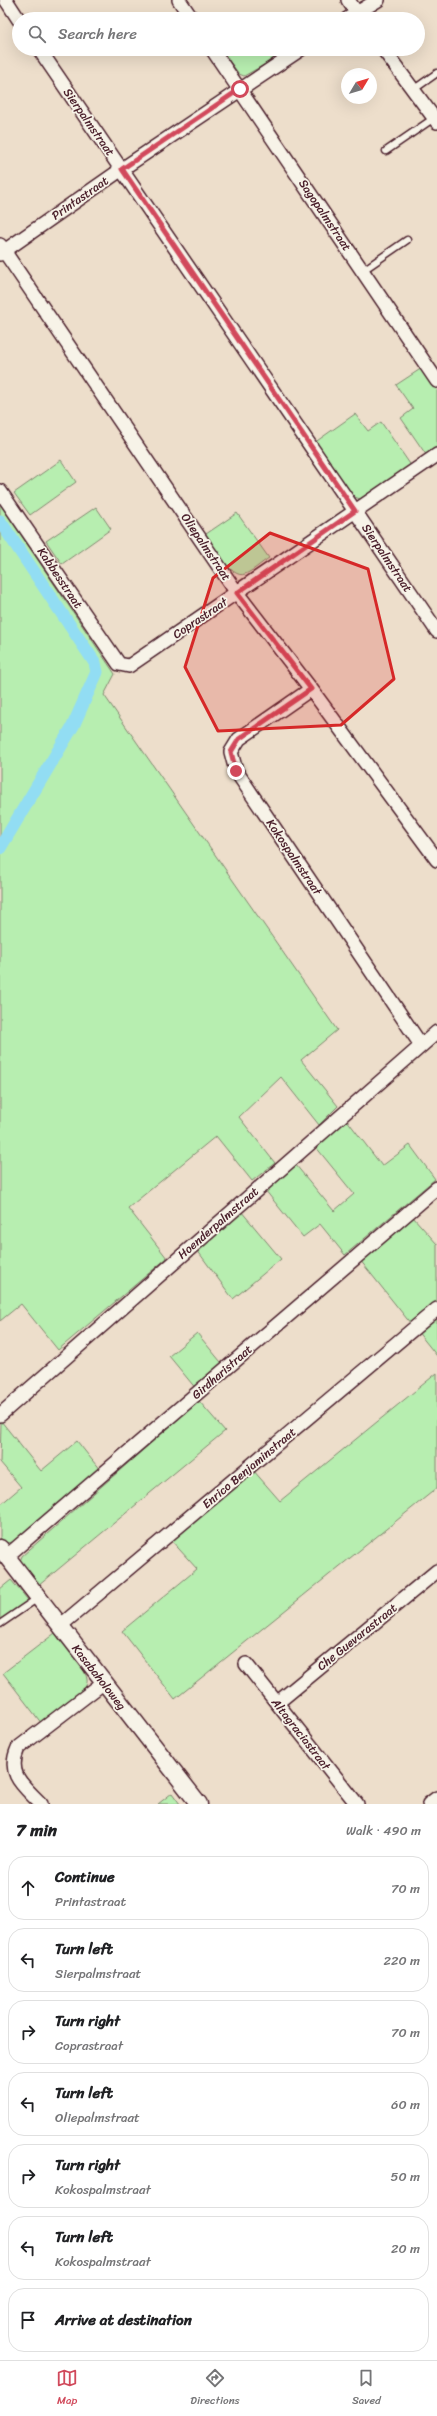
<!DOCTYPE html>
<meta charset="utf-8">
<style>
:root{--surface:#fff;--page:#f6f6f6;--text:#202124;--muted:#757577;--line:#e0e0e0;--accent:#d1495b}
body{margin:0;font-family:Sriracha,sans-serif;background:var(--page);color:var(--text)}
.compass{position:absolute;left:341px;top:68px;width:36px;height:36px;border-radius:50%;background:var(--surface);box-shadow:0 4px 16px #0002;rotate:52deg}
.stop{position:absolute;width:12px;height:12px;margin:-9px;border:3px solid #d1495b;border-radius:50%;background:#fff}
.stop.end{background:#d1495b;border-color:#fff;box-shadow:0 1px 4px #0008}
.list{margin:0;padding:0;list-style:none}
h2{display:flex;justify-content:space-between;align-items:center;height:52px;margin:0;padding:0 16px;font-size:17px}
h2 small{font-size:13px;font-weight:400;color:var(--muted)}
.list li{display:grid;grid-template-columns:26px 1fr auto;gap:12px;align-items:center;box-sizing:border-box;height:64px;margin:0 8px 8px;padding:0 8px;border:1px solid var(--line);border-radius:16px}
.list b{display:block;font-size:15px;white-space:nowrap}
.list p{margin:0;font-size:13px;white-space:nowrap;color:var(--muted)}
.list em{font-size:13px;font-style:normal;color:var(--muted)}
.icon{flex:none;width:22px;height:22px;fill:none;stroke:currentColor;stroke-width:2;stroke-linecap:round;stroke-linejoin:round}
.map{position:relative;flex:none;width:437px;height:1804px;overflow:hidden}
.search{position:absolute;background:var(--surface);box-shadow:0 4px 16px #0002;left:12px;right:12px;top:12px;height:44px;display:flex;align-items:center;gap:10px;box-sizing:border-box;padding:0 14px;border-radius:22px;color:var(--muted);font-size:15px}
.sheet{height:556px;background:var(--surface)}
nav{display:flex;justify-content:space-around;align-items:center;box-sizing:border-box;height:56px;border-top:1px solid var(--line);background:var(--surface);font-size:11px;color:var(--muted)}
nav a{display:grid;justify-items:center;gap:2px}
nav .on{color:var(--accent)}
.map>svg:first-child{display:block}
.green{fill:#b7eeb0;stroke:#80866e}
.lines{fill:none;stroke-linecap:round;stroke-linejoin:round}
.canal{stroke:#92ddf3;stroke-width:13}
.service-casing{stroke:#4a1f2b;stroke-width:9}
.minor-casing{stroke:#4a1f2b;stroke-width:16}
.tertiary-casing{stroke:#4a1f2b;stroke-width:19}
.service{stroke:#f7f3e8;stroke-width:6}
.minor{stroke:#f7f3e8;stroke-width:13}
.tertiary{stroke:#f7f3e8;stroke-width:16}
.route{stroke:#d1495b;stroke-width:5}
.marked{fill:#d62828;fill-opacity:0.2;stroke:#d62828;stroke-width:3;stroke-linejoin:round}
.labels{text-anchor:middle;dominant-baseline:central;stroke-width:3.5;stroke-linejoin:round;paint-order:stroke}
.street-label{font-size:12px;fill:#4a1f2b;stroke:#f7f3e8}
</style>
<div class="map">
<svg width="437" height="1804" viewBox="0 0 437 1804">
<rect width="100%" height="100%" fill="#eddecb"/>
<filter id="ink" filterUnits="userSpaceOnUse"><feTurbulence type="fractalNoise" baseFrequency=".025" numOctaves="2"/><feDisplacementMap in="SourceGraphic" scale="8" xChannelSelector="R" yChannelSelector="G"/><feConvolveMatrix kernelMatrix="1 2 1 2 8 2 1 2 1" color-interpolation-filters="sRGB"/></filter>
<g filter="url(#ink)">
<path class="green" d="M233,49H273L278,57L244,76L239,74L225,55Z
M422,368L437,390V449L427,456L401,418L413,409L396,385Z
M355,414L368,431L381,422L412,467L360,499L352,496L314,443Z
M61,460L76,482L30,515L14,493Z
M0,504L115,674L104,695L337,1030L301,1060L338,1106L319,1125L281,1077L239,1117L275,1163L252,1181L216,1136L128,1208L167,1258L58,1350L21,1304L0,1321Z
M96,507L111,529L62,564L46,541Z
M237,513L269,558C261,563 253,571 245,574C231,580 213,545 206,534Z
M347,1120L382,1166L410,1145L435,1179L345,1255L320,1224L303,1237L265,1190L295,1164L334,1211L354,1194L315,1146Z
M241,1211L281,1259L233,1299L197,1250Z
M413,1217L437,1244V1304L411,1324L360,1260Z
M437,1314V1356L417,1331Z
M197,1333L225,1367L197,1390L169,1356Z
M437,1373V1488L175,1699L122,1631L197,1569L170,1539L253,1470L280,1501Z
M199,1401L225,1431L38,1586L20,1561L22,1556Z
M1,1421L41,1471L77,1441L100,1470L14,1542L6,1543L0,1538V1505L21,1487L0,1462Z
M11,1580L28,1600L0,1622V1589Z
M55,1633C63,1644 85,1667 87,1679C90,1693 53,1716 42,1724L3,1673Z
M172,1793L180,1804H158Z"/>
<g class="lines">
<path class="canal" d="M0,521L95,663L97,672L73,726L0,848"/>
<defs>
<path id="service" d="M413,90L437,73
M386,151L434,118
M362,271L407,240
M0,1624L38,1598"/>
<path id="minor" d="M6,0L19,20
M179,0L192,19
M348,0L361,19
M347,19L378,0
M39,49L437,631
M212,49L437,381
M383,49L437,122
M0,245L237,593L311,689L437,860
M0,254L122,169L301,49
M0,491L119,664L129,666L437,455
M311,689L239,739L231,752L236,771L421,1045
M0,1415L437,1032
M7,1556L437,1188
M60,1626L437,1309
M246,1664L357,1804
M277,1703L437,1571
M41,1804C24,1786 6,1775 18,1748L103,1683
M429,1804L437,1798"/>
<path id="tertiary" d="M0,1548L199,1804"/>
</defs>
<use href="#service" class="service-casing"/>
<use href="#minor" class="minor-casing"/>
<use href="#tertiary" class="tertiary-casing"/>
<use href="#service" class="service"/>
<use href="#minor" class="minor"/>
<use href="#tertiary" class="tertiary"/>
</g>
</g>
<g class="lines" filter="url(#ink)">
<path class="route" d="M236,771L231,752L239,739L311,689L237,593L355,511L122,169L240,89"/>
</g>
<path class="marked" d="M270,533L368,569L394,679L341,725L218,731L185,667L213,578Z"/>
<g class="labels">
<g class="street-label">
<text transform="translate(89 122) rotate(55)">Sierpalmstraat</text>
<text transform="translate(80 198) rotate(-35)">Printastraat</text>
<text transform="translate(325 215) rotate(56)">Sagopalmstraat</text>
<text transform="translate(206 547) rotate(56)">Oliepalmstraat</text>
<text transform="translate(387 558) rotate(56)">Sierpalmstraat</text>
<text transform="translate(60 578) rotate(56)">Kabbesstraat</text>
<text transform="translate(200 618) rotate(-34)">Coprastraat</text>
<text transform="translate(294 857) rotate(56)">Kokospalmstraat</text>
<text transform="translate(218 1223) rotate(-41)">Hoenderpalmstraat</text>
<text transform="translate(222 1372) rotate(-41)">Girdharistraat</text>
<text transform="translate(249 1468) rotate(-40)">Enrico Benjaminstraat</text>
<text transform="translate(357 1637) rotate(-39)">Che Guevarastraat</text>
<text transform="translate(99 1677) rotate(52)">Kasabaholoweg</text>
<text transform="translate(301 1734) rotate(52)">Altagraciastraat</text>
</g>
</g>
</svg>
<svg class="compass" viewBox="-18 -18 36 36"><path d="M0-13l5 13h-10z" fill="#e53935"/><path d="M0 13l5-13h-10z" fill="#757577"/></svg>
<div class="stop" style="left:240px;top:89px"></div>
<div class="stop end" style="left:236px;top:771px"></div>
<div class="search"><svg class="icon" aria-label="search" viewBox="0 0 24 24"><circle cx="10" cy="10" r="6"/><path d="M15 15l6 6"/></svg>Search here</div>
</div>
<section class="sheet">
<h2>7 min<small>Walk · 490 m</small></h2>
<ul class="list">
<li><svg class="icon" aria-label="ahead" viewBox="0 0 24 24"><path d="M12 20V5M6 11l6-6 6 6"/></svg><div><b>Continue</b><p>Printastraat</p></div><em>70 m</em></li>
<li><svg class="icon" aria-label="left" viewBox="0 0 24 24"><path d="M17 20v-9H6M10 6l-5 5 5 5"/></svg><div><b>Turn left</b><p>Sierpalmstraat</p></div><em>220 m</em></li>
<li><svg class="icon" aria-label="right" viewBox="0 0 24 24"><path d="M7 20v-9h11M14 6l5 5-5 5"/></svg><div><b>Turn right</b><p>Coprastraat</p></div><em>70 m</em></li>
<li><svg class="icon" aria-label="left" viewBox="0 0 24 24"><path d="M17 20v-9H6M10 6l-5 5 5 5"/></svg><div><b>Turn left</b><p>Oliepalmstraat</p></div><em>60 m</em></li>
<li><svg class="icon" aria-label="right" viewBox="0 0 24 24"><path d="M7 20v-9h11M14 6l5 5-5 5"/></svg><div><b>Turn right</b><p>Kokospalmstraat</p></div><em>50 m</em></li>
<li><svg class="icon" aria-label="left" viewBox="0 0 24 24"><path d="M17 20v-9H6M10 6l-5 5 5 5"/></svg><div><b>Turn left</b><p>Kokospalmstraat</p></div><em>20 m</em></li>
<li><svg class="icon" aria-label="arrive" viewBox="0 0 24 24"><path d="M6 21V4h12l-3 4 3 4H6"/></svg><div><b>Arrive at destination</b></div></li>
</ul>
</section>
<nav>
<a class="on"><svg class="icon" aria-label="map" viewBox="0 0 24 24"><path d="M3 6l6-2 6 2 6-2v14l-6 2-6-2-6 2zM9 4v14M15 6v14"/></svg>Map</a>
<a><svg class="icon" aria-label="directions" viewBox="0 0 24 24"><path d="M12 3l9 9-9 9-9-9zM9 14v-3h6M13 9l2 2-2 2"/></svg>Directions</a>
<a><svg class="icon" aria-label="saved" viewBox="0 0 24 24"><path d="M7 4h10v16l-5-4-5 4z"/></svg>Saved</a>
</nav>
